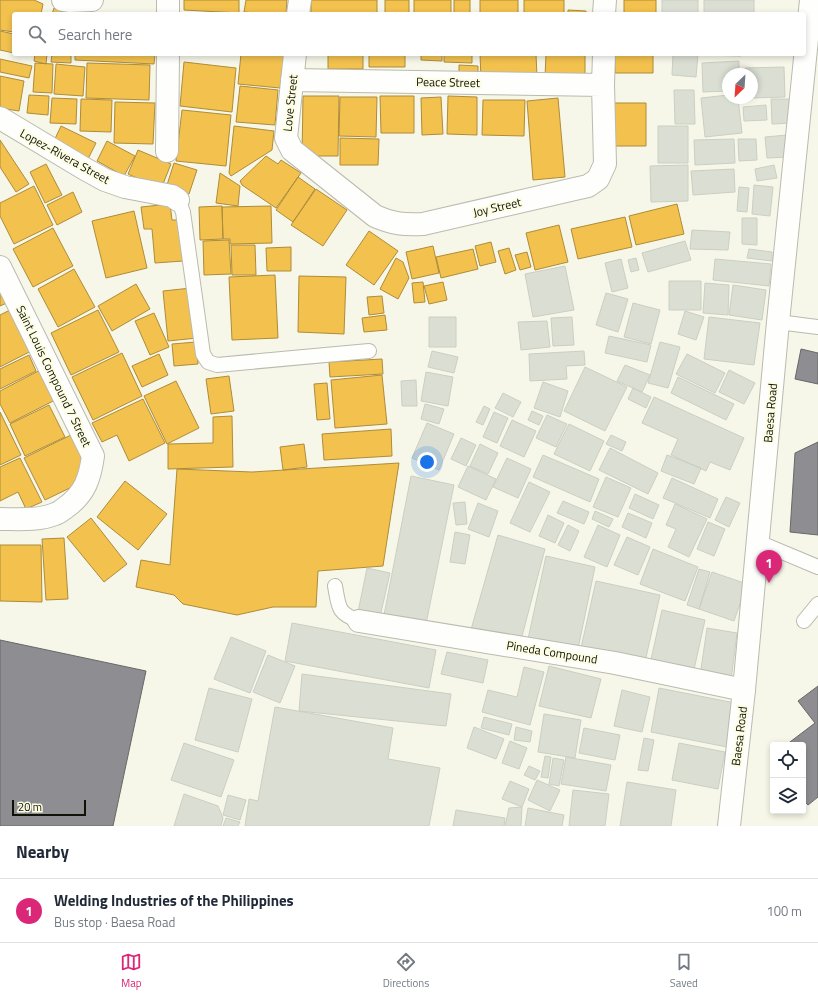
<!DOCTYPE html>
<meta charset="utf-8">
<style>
:root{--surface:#fff;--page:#f2f2f3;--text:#1f2937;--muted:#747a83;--line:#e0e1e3;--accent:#db2777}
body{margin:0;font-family:"Titillium Web",sans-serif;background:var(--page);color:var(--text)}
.controls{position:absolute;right:12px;bottom:12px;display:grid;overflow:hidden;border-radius:4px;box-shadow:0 2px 6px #0003}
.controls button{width:36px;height:36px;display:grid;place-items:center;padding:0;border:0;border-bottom:1px solid var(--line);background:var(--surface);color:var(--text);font:20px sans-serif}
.compass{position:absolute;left:722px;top:68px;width:36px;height:36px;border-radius:50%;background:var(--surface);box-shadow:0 2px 6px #0003;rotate:205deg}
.scale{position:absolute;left:12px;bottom:10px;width:74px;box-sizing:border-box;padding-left:4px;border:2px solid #101107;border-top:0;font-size:11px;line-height:14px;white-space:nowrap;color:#101107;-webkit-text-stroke:3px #fcfde2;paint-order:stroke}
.you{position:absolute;left:427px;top:462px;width:14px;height:14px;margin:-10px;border:3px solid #fff;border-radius:50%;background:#1a73e8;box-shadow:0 0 0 6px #1a73e833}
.badge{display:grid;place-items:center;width:26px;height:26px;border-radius:50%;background:var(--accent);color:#fff;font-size:13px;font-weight:700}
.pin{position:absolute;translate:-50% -33px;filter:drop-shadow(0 1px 2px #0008)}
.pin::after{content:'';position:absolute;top:21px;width:14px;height:12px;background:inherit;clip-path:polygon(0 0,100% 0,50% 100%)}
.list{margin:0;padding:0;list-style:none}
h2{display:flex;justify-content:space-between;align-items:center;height:52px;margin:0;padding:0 16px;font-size:17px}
h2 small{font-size:13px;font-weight:400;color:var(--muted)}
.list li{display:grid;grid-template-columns:26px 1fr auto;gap:12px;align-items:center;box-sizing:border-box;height:64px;padding:0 16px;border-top:1px solid var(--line)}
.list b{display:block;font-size:15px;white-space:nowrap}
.list p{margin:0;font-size:13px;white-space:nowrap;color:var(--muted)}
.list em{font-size:13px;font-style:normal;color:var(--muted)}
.icon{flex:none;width:22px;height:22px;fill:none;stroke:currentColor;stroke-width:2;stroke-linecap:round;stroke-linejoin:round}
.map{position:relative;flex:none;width:818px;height:826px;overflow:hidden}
.search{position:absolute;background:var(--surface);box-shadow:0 2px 6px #0003;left:12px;right:12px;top:12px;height:44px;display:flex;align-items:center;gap:10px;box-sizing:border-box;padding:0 14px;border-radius:4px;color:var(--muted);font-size:15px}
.sheet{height:116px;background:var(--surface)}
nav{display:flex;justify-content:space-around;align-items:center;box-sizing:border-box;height:56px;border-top:1px solid var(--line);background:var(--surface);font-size:11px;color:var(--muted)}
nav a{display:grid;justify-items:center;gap:2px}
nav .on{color:var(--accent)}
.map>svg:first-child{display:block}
.homes{fill:#f2c14e;stroke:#ae8c39}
.industry{fill:#8d8d92;stroke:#686868}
.building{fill:#dbdfd3;stroke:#cbcec4}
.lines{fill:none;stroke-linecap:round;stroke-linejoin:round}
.lane-casing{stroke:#babaae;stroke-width:16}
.street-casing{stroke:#babaae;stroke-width:24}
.secondary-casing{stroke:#babaae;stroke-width:24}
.lane{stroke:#fefefc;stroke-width:14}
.street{stroke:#fefefc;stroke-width:22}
.secondary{stroke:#fefefc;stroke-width:22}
.labels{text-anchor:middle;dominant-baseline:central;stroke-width:4;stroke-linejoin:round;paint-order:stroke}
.street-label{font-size:12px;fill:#101107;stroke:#fcfde2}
</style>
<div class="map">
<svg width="818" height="826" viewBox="0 0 818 826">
<rect width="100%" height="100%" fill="#f6f7e8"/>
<path class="homes" d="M0,0H34L43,4L41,14H14V32L0,30Z
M184,0H239V13L184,10Z
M246,0H287L286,14H263L244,12Z
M311,0H377V14H311Z
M385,0H409V14H385Z
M414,0H451V14H414Z
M454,0H470V14H454Z
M480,0H518V14H480Z
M524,0H564V14H524Z
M624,0H656V14H624Z
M54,8L67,14H52Z
M568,10L586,11V14H568Z
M0,31L14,34V53L0,50Z
M35,54H47L46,64L34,61Z
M52,54H71V63L51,62Z
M75,54H155L154,64L75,60Z
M241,54H284L280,88L238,84Z
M328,54H363V69H328Z
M369,54H405V67H369Z
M421,54H442V61L421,60Z
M444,54H472V63L444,62Z
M480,54H536L537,77L481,79Z
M546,54H585V77H545Z
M615,54H653V73H615Z
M0,59L32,66L29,78L0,72Z
M184,62L236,68L232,112L180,106Z
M35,63L53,64L52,93L33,92Z
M87,63L150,65L149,100L86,98Z
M56,64L85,67L83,96L54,94Z
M459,65L478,66V79L459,78Z
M0,76L24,81L19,111L0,108Z
M240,86L278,90L275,125L236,122Z
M29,95L49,96L48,115L27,113Z
M303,96H339L338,156H302Z
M380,96H414V133H381Z
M448,96L477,97V135L447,134Z
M340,97H377L376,137L339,136Z
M441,97L443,134L422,135L421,98Z
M52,98L77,99L76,124L50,123Z
M558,98L565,177L533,180L527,101Z
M81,99L112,100L111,132L80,131Z
M483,100H525L524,136L482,135Z
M115,102L155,103L153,144L114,143Z
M613,103H646V146H613Z
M182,110L231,115L226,166L176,161Z
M61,126L96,143L88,159L53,143Z
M234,126L274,131L272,150L231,176L229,173Z
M340,138L379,139L378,165H340Z
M0,140L29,184L16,192L0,167Z
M107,141L135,156L124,176L97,161Z
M138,150L171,164L161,189L128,174Z
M266,156L278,164L281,160L301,173L276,208L242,185L240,181Z
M174,163L197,170L189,194L166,188Z
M46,164L62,195L45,203L30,172Z
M220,173L240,186L238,206L216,203Z
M298,177L315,189L293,222L276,210Z
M34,186L53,225L14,244L0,216V203Z
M316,189L347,210L323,246L291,225Z
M73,192L82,212L57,225L47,205Z
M170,204L172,220H179L183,261L155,263L152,229H144L141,207Z
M677,204L684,234L636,245L629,216Z
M222,206L223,239L200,240L199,207Z
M271,206L272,243L230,244V239H223L222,207Z
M134,211L147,268L106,278L92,221Z
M625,217L632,247L578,259L571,229Z
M559,225L568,262L535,270L526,233Z
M53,228L73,266L33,287L13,249Z
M369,231L398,251L374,285L346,265Z
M229,240L231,274L204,275L203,241Z
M491,242L496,262L480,266L475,246Z
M231,245H255L256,275H232Z
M433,246L439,273L412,279L406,252Z
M291,247V271H267L266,248Z
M509,248L516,270L505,274L498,251Z
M473,249L478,269L441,278L436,257Z
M527,252L531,267L520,270L515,255Z
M396,258L403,262L409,278L398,299L380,289Z
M74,269L95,307L58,327L38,289Z
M275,275L278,338L232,340L229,277Z
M299,276L346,277L344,334L298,332Z
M0,278L11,301L0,306Z
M423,282L425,302L414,303L412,283Z
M443,282L447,300L429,304L424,286Z
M136,284L150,309L112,331L98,306Z
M191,288L197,338L168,341L163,291Z
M382,296L384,313L369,315L367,297Z
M16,307L37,348L0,367V315Z
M98,310L119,352L71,375L51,333Z
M154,313L169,347L150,355L135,321Z
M385,315L387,330L364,332L362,318Z
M196,342L198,364L174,366L172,344Z
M122,353L142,396L93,420L72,377Z
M159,354L168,375L142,387L132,366Z
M29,355L36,371L0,389V369Z
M382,359L383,374L330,377L329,362Z
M46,367L61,397L10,423L0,404V391Z
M382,375L387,424L335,428L331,380Z
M229,376L234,411L211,414L206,379Z
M176,381L199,428L167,444L144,396Z
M327,383L330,419L317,420L314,384Z
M143,399L165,443L129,461L117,435L102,442L92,423Z
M49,405L65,437L25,456L10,424Z
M0,412L21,455L0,465Z
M232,416L233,467L168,469V444L213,443V417Z
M391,429L392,456L324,460L322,434Z
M73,434L85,460L74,486L45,500L24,458Z
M304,444L307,467L283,470L280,447Z
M20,458L42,502L26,509L18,492L0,501V467Z
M399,463L383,566L318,571L316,607H273L237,615L183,604L174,595L136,587L141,560L170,565L177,469L252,472Z
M125,481L167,514L138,550L97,517Z
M91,518L127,564L104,582L67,537Z
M64,538L68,599L46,600L42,539Z
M0,545H41L42,602L0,601Z"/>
<path class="industry" d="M801,349L818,353V384L795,379Z
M818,442V535L790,532L795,453Z
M0,640L146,671L113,826H0Z
M818,686V797L808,805L803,799V745H786L815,723L798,701Z"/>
<path class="building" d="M662,0H698V14H662Z
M704,0H754V14H704Z
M673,54H698L696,77L672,75Z
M705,54H741V56L705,55Z
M739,61V74H728V91L703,92L702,63Z
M784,67L785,97L752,98V74H745V68Z
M674,90H694L695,124H675Z
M728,95V98H738L742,133L705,137L701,98Z
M771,99H791L792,123L772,124Z
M766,105L767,120L744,121L743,107Z
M658,126H688V163H658Z
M787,135L789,157L767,158L765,137Z
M734,139L735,163L695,165L694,140Z
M738,139H756L757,160L739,161Z
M688,165V201L651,202L650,166Z
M774,165L777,178L757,181L755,169Z
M734,169L735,192L693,195L691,171Z
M754,185L773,187L770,216L752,214Z
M739,187L749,188L747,212L737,211Z
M742,218H757V245L742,244Z
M692,230L730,232L728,250L690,249Z
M685,241L691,260L648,272L642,253Z
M749,249L772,252V261L747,258Z
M636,258L639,270L631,272L628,260Z
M621,259L628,288L612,292L605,263Z
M715,259L771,264L769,286L713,280Z
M565,266L574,310L533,317L525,274Z
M669,281H701V310H669Z
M705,283L729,285L728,315L703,313Z
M733,285L766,290L762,320L729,315Z
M606,293L628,299L618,332L596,325Z
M633,303L660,310L651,344L624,337Z
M685,311L704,317L696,340L678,334Z
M429,317H456V347H429Z
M572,317L574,345L553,346L551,318Z
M709,317L760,323L754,365L704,359Z
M547,321L550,347L521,350L518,322Z
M609,336L651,345L647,362L605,353Z
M660,342L680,347L668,388L648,383Z
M432,351L458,357L454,373L428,367Z
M584,351L585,365L566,366L567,379L530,381L529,354Z
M687,354L725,373L715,393L676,374Z
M625,365L650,375L642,392L617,381Z
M585,367L627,387L605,431L564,411Z
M729,370L755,383L744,404L719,392Z
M426,372L453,377L448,406L421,401Z
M678,377L734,404L726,420L671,393Z
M416,380L417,406H402L401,381Z
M543,382L568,391L560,417L534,408Z
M633,388L651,397L646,408L628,399Z
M503,393L521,402L513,417L495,408Z
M654,397L744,438L730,470L710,462L706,471L671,455L678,439L642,423Z
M425,404L444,409L439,424L421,419Z
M484,406L490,409L483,425L476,422Z
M532,411L543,416L539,425L528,420Z
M494,412L508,418L497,443L483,437Z
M547,415L567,424L556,447L536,438Z
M512,420L536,431L524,457L500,446Z
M427,423L454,434L439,470L412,458Z
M569,424L604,441L590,471L554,454Z
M611,435L626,442L622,451L606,444Z
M461,438L476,445L466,466L451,459Z
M480,444L498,453L488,474L470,466Z
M610,448L658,473L648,494L599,470Z
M543,455L599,479L590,502L533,477Z
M667,455L701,468L694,484L661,471Z
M507,458L531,469L518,498L493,487Z
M468,466L496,479L486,500L458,487Z
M411,476L454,485L426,624L384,615Z
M606,477L631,488L618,517L593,507Z
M672,478L718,499L710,518L663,498Z
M529,482L550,492L530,532L510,523Z
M635,494L659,505L653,519L629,508Z
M726,497L740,503L729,527L715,520Z
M563,501L589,512L584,524L557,513Z
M465,502L467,524L456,525L453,503Z
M478,503L498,511L489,537L468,529Z
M675,504L707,519L689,557L668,547L676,529L666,525Z
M595,511L613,519L609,527L592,519Z
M628,513L652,523L646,538L622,527Z
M548,515L564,523L555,543L539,536Z
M708,522L725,529L714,556L697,549Z
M568,525L579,531L570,551L558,545Z
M598,525L620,535L607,567L584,557Z
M455,532L470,535L465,564L450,562Z
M498,535L545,549L521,640L470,633Z
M627,537L650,547L638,575L614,565Z
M653,549L698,567L685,601L640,584Z
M546,556L595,567L578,649L528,639Z
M367,568L390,573L380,617L358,612Z
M699,569L710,572L699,609L687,605Z
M712,572L747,584L734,621L699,609Z
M596,581L660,595L645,662L581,648Z
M662,610L705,620L693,674L650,664Z
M292,623L436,650L429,688L285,661Z
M707,628L737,633L731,680L700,676Z
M231,637L266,651L250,693L214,679Z
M447,652L488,660L483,683L441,674Z
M268,655L295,666L280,703L253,692Z
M549,666L601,679L591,718L539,706Z
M524,667L544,672L530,725L482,712L488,690L517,697Z
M302,674L451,694L446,726L299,711Z
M209,688L252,699L238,752L195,740Z
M659,688L735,703L727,747L651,732Z
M622,690L650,697L642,732L614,726Z
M275,707L393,728L388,759L440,768L429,826H245L249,799L258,801Z
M544,714L581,720L575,758L538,752Z
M484,717L512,724L509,735L481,728Z
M474,727L504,739L496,759L467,748Z
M516,727L532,731L530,742L514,740Z
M584,728L620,735L615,760L579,753Z
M644,738L654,740L648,771L638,770Z
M510,741L527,748L519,769L502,763Z
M184,743L234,760L221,797L171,780Z
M679,743L725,752L718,789L672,780Z
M545,756L551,757L548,778L541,777Z
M566,757L611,765L606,791L561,784Z
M553,758L564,760L559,786L549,784Z
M529,766L540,771L535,780L524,775Z
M537,780L560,790L550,811L528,800Z
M510,781L529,789L522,807L502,799Z
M627,782L676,790L671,826H620Z
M573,790L609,794L605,826H569Z
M184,794L218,806L223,818L221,826H174Z
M228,795L246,800L240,820L223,815Z
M522,807L521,826H505L509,808Z
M528,808L564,815L562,826H525Z
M456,810L505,818L504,826H453Z
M226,818L240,822L238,826H223Z"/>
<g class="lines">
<defs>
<path id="lane" d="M178,200L183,212L203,354L208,362L217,365L369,351
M778,322L818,327
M758,542L818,567
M335,586C339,607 337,613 359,621
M804,621L818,604"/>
<path id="street" d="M63,0L69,1L92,0
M168,14V0
M298,14L300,0
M604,14L605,0
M295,54L286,138L292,150L375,216C393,224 404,225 423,224L579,188L588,186L598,179L605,164L603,85L604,54
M292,80L603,85
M0,118L85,169L105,180L125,187L172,196L178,200
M167,151L168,54
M0,267L93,456C90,478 85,494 65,508C62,510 59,513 55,514C38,521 17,519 0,519
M359,621L615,663L744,690"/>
<path id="secondary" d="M729,826L744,690L778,322L811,0"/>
</defs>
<use href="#lane" class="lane-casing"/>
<use href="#street" class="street-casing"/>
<use href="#secondary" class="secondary-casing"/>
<use href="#lane" class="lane"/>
<use href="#street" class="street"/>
<use href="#secondary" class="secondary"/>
</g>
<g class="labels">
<g class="street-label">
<text transform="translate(448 82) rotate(1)">Peace Street</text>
<text transform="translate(290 103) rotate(-84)">Love Street</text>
<text transform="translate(65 156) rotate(29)">Lopez-Rivera Street</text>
<text transform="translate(497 207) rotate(-13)">Joy Street</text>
<text transform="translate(54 376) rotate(64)">Saint Louis Compound 7 Street</text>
<text transform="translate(770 413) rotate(-85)">Baesa Road</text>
<text transform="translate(552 652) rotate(9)">Pineda Compound</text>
<text transform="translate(739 736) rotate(-83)">Baesa Road</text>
</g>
</g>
</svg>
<div class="controls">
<button><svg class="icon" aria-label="locate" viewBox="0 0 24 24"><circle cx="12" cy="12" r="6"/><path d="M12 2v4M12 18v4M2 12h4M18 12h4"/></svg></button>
<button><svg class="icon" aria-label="layers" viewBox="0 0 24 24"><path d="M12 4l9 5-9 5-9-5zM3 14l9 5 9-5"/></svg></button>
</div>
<svg class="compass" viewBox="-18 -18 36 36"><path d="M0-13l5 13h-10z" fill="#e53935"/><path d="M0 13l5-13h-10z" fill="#747a83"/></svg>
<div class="scale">20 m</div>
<div class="you"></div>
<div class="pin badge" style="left:769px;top:583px">1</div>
<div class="search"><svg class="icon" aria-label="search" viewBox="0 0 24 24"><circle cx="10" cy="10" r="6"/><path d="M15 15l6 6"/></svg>Search here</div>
</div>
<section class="sheet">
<h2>Nearby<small></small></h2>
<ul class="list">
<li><span class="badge">1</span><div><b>Welding Industries of the Philippines</b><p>Bus stop · Baesa Road</p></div><em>100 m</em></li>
</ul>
</section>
<nav>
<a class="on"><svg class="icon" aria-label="map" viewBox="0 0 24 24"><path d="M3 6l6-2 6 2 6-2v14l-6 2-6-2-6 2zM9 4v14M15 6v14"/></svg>Map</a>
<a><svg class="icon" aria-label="directions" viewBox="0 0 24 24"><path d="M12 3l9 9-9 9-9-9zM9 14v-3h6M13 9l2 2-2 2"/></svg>Directions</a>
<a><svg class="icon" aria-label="saved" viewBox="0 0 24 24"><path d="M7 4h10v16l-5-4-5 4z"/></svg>Saved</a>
</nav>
